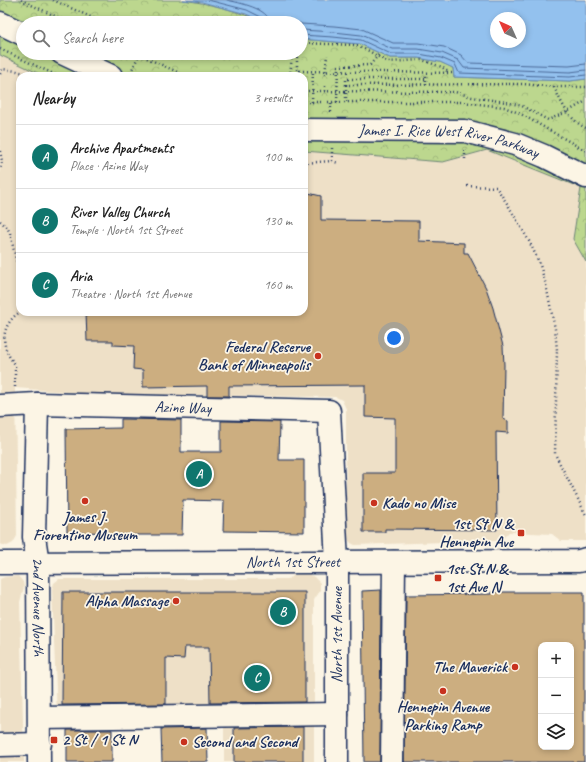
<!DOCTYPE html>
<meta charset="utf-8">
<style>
:root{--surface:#fff;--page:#f2f2f2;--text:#222;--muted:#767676;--line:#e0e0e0;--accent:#0f766e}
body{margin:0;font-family:Caveat,sans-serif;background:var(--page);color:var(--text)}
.controls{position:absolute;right:12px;bottom:12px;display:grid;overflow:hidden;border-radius:8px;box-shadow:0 2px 6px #0003}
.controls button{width:36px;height:36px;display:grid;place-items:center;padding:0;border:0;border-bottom:1px solid var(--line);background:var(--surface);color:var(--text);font:20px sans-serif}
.compass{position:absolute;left:490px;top:12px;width:36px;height:36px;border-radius:50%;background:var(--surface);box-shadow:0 2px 6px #0003;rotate:315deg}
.you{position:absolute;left:394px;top:338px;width:14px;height:14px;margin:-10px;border:3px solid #fff;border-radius:50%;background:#1a73e8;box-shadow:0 0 0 6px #1a73e833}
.badge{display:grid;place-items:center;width:26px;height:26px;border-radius:50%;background:var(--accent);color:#fff;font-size:13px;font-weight:700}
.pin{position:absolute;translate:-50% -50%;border:2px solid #fff;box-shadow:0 1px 4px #0006}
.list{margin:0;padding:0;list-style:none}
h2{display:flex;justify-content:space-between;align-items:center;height:52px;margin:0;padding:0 16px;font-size:17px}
h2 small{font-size:13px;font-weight:400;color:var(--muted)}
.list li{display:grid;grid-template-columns:26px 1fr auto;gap:12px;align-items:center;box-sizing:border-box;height:64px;padding:0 16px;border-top:1px solid var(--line)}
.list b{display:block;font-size:15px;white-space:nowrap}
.list p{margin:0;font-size:13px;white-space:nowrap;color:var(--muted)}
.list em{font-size:13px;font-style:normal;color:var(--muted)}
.icon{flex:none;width:22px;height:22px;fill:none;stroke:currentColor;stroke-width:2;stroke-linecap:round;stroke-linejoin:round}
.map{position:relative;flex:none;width:586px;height:762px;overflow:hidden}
.search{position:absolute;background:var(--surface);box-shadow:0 2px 6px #0003;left:16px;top:16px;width:292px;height:44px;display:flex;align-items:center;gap:10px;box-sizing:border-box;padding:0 14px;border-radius:22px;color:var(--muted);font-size:15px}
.panel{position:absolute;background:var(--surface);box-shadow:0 2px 6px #0003;left:16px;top:72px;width:292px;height:244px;border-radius:12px}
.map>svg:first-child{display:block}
.built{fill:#eee0c7}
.park{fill:url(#park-crowns);stroke:#6c8376}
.water{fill:#93c1ee;stroke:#6387b4;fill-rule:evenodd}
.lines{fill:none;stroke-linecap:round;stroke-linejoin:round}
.shore{stroke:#4b6998;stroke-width:1}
.building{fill:#ccae80;stroke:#1b2f5e;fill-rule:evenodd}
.minor-casing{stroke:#1b2f5e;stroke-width:25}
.path{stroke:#1b2f5e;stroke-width:2.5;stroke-dasharray:1 3;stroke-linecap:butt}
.minor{stroke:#fcf5e5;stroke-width:22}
.poi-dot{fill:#c8321e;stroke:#fcf5e5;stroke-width:1.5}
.labels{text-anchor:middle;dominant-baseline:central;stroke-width:3.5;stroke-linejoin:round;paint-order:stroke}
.street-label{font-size:16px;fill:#1b2f5e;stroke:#fcf5e5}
.poi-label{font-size:16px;font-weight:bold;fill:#1b2f5e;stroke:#fcf5e5;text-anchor:end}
</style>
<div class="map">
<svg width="586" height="762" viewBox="0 0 586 762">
<defs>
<pattern id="park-crowns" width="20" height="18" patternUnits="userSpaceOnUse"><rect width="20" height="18" fill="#bcd78e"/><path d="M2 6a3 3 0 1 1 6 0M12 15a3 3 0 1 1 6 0" fill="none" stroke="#a1b97d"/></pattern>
</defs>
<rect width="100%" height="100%" fill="#fcf5e5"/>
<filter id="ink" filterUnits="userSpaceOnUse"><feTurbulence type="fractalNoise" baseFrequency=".025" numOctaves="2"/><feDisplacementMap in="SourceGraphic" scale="8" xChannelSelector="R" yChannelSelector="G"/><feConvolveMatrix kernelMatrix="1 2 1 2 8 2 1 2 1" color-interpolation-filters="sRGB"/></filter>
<g filter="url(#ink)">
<path class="built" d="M0,55L44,76H20V312H304V151L443,162L487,150L581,188L573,239L586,262V541H561L552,534L509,532L500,541H475L355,545L351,543L346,537V409L342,400L336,397L92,394L15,388L17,536L13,543L7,546L0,544Z
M298,573H307L314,577L320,583V591L314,600V762H224V718L57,717L52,589L54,583L59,579H288Z
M18,576L23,582L24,587L20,602L24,762H0V579L5,577Z"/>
<path class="park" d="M0,0H183C212,4 239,11 265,23H23V53H301V39L360,44L390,58H418L440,62L453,68L454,77L570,81L586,79V262L573,239L581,188L487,150L443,162L304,151V76H44L0,55Z"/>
<path class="water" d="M183,0H586V79L570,81L454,77L453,68L440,62L418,58H390L360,44L301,39V23H265L246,14L202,2ZM496,18H520V42H496Z"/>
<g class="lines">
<path class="shore" d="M208,0L247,10L263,18L265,23
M227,0C239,3 269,8 270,23
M301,24L334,26L362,29L393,43H418L444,47L461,55L468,63L569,66L586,64
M301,30L334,32L361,35L392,49H418L442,53L458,60L464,68L570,72L586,70
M301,35L333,37L361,40L391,54H419L441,58L455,64L459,73L570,77L586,75"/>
</g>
<path class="building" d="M304,192L321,196V220L419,221V241L464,243V253H468L486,288L493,308L503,346L504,365L503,419L508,421V433L496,432L497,530L385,529V532H363V473H395V418L365,417V385L229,386V396H207V386L143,387V370L133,369L134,346L113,345V341H87L86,312H304Z
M121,419L181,420V452H221V421L280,422L279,460H304V532L223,531L224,501L183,500L182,535H108V532L67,533L66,429L121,428Z
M381,590L380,762H364L362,591Z
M63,592H305V702L210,703L209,647H185L184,659L166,658V704L62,705Z
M491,592H584V762H404L406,595L491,594ZM541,645H571V747H541Z
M303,727V762H234V728Z
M207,728L208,762H162L161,729Z
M67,730H112V762H67Z"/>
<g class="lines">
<defs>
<g id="minor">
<path d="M0,23L23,34"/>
<path d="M62,53L111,76"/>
<path id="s1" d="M304,130L465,131L515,144L544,156L586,177"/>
<path id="s2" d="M37,404L34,537L38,563L39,762"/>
<path id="s3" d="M0,406L37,404L329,411L337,562V762"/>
<path id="s4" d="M0,563L579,561L586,559"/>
<path d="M40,718L337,714"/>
<path d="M0,745L40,744"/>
<path d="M392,762L394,562"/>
</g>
</defs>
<use href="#minor" class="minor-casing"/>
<path class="path" d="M21,0L70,23
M53,0L104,23
M301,43L355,45L369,51L387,62L422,60L442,67L448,72
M0,49L58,76
M136,53L186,76
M249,53L292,54L290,76
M297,53V71L454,73
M0,74L2,69L17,71L33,76
M325,75L327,55
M129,76L140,53
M346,85V79H426
M426,85V73
M554,87C562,104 569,120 586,128
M304,91L455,92L472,97L506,102L522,106L548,120L567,112L586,101
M325,91V85
M304,102H462L504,107L519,113L586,151
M312,102L313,71
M337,102L338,66L370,65L380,53
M346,102V85L523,84L554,87H586
M331,112V102
M332,148V161
M465,150V160
M0,151L2,161L0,170
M304,163L332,161L338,163
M467,186L496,187L508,205L529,241L539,262L546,285L555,329L557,350L555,454L586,515
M0,221L7,227L10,233L20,277
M15,387V364C0,348 0,325 20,312"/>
<use href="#minor" class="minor"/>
</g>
</g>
<g class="poi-dot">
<circle cx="318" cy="356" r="4"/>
<circle cx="85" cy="501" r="4"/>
<circle cx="374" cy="503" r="4"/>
<rect x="517" y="529" width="8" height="8" rx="2"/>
<rect x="434" y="574" width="8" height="8" rx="2"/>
<circle cx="176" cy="601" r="4"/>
<circle cx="515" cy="667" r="4"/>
<circle cx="443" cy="691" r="4"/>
<rect x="50" y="736" width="8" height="8" rx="2"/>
<circle cx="184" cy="742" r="4"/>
</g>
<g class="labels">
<g class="street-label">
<text stroke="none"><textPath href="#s1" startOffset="146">James I. Rice West River Parkway</textPath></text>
<text stroke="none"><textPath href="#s3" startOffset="183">Azine Way</textPath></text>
<text stroke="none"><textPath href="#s4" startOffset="293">North 1st Street</textPath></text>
<text stroke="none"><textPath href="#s2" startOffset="203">2nd Avenue North</textPath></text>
<text transform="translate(337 635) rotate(-90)">North 1st Avenue</text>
</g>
<g class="poi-label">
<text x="310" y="347">Federal Reserve<tspan x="310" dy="18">Bank of Minneapolis</tspan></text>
<text x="382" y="503" text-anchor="start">Kado no Mise</text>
<text x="85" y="517" text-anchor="middle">James J.<tspan x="85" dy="18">Fiorentino Museum</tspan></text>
<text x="513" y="524">1st St N &amp;<tspan x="513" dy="18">Hennepin Ave</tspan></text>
<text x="446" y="569" text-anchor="start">1st St N &amp;<tspan x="446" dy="18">1st Ave N</tspan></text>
<text x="168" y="601">Alpha Massage</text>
<text x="507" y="667">The Maverick</text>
<text x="443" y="707" text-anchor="middle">Hennepin Avenue<tspan x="443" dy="18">Parking Ramp</tspan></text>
<text x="62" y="740" text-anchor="start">2 St / 1 St N</text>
<text x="192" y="742" text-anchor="start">Second and Second</text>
</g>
</g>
</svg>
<div class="controls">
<button>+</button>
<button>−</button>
<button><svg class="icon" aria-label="layers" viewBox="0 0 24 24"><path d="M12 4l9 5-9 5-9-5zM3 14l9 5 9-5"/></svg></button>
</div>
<svg class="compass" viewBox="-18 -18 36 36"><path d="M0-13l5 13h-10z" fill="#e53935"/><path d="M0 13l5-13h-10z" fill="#767676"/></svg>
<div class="you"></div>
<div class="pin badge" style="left:199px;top:474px">A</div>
<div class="pin badge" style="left:283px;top:612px">B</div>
<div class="pin badge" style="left:257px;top:678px">C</div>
<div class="search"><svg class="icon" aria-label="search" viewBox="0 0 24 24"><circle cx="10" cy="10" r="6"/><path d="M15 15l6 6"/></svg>Search here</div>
<section class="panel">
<h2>Nearby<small>3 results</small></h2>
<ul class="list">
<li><span class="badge">A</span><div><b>Archive Apartments</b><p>Place · Azine Way</p></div><em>100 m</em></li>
<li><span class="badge">B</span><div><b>River Valley Church</b><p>Temple · North 1st Street</p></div><em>130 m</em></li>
<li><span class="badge">C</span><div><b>Aria</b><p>Theatre · North 1st Avenue</p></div><em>160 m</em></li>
</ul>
</section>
</div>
